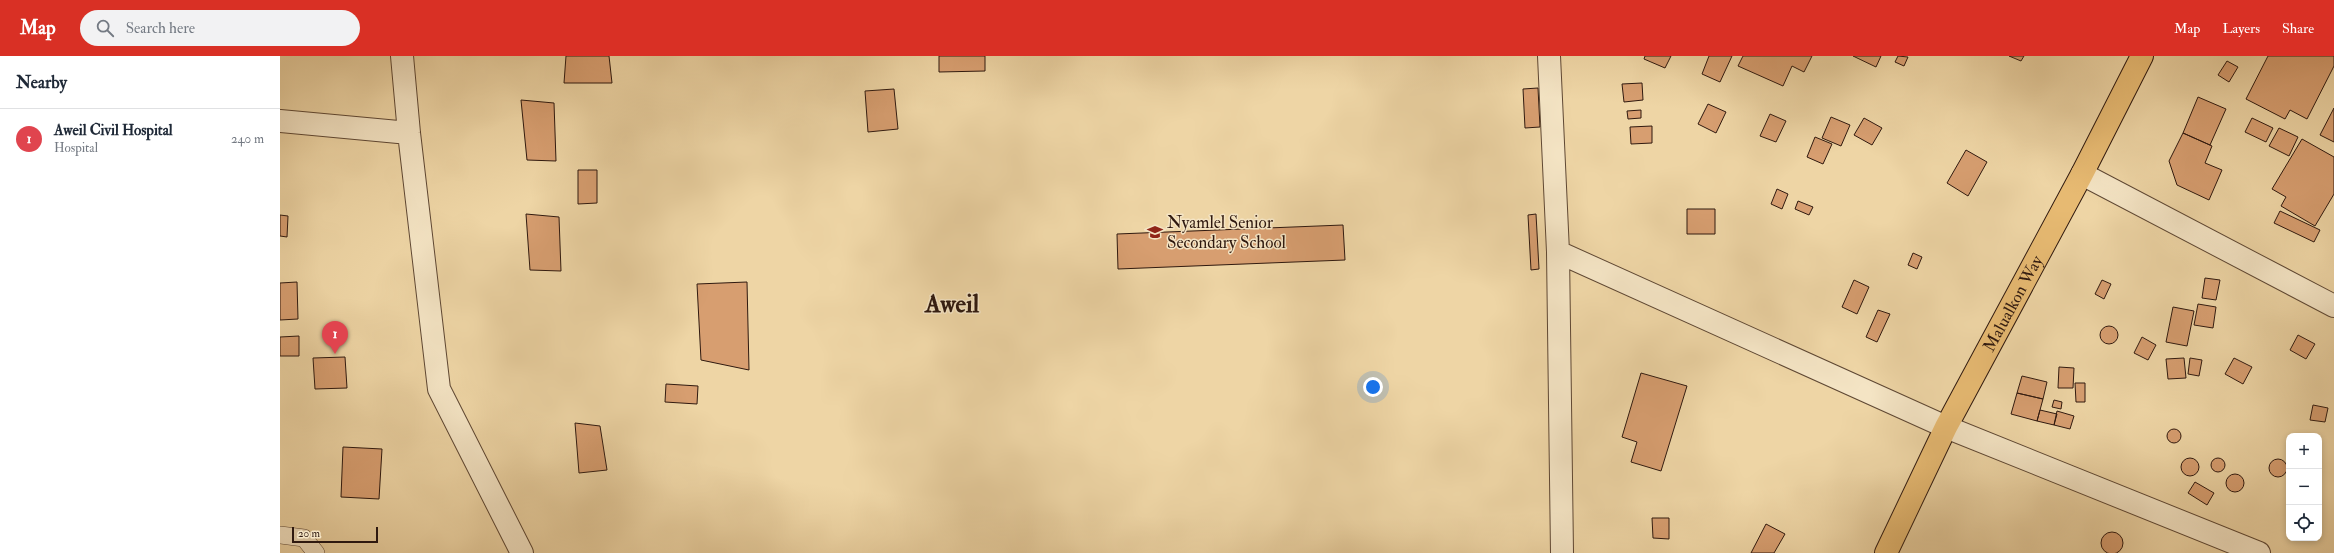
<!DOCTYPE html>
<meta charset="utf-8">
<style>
:root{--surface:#fff;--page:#f2f2f3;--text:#1f2937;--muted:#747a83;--line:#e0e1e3;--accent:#d93025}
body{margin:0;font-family:"IM FELL Double Pica",serif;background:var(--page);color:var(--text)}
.controls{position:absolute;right:12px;bottom:12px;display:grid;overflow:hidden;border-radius:8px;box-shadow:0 2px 6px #0003}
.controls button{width:36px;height:36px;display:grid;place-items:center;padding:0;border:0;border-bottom:1px solid var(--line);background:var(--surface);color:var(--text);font:20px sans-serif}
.scale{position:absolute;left:12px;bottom:10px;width:86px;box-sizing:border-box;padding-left:4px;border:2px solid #2f190f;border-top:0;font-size:11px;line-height:14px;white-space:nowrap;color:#2f190f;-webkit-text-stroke:3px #f4e4c4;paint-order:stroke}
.you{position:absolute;left:1093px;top:331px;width:14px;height:14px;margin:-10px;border:3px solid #fff;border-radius:50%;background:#1a73e8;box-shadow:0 0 0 6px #1a73e833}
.badge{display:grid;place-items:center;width:26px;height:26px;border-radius:50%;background:var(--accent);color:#fff;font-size:13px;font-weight:700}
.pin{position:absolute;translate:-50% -33px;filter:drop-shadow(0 1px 2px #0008)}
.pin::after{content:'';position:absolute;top:21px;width:14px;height:12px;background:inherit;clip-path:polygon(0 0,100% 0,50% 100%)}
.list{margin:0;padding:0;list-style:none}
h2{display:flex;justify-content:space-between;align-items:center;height:52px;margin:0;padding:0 16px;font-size:17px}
h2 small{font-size:13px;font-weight:400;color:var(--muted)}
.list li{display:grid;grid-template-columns:26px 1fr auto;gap:12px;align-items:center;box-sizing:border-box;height:60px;padding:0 16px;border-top:1px solid var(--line)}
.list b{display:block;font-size:15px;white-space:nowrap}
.list p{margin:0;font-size:13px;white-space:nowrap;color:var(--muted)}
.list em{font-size:13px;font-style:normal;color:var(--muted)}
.icon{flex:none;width:22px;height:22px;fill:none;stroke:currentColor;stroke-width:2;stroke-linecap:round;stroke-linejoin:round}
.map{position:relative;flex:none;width:2054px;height:497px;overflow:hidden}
header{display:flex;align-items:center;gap:24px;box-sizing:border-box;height:56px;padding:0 20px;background:var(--accent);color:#fff}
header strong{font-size:19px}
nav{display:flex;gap:22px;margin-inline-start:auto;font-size:14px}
.search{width:280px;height:36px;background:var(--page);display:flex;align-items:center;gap:10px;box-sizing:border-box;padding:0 14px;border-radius:22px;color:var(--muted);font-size:15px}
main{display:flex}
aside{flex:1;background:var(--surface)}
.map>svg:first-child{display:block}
.building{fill:#d79e70;stroke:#2f190f}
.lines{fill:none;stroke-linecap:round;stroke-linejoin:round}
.lane-casing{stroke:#5f4834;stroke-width:18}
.street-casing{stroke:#5f4834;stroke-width:24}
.primary-casing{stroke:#2f190f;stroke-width:24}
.lane{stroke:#f4e4c4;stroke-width:17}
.street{stroke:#f4e4c4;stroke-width:22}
.primary{stroke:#e7ba72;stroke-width:22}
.labels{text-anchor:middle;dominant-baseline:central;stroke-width:3;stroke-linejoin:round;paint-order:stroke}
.poi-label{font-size:17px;fill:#2f190f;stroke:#f4e4c4;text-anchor:start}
.street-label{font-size:17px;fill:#2f190f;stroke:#f4e4c4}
.town-label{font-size:25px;font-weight:bold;fill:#2f190f;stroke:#f4e4c4}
</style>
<header>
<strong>Map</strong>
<div class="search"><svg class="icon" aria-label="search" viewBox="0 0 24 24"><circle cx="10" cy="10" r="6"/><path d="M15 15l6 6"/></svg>Search here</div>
<nav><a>Map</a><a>Layers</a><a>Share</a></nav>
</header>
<main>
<aside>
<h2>Nearby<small></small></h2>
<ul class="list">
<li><span class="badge" style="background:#e0444e">1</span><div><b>Aweil Civil Hospital</b><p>Hospital</p></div><em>240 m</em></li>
</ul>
</aside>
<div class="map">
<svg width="2054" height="497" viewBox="0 0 2054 497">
<rect width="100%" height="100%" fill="#eed5a5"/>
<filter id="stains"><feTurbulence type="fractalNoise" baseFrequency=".005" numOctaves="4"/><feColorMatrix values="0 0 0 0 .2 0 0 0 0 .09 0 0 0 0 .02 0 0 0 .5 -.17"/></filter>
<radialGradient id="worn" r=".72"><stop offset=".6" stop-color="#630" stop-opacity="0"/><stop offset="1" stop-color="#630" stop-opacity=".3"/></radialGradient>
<path class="building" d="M286,0H329L332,27H284Z
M659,0H705V15L659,16Z
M1365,0H1391L1385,12L1364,3Z
M1429,0H1452L1440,26L1422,18Z
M1463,0H1532L1524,16L1512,10L1503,30L1458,10Z
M1573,0H1601L1596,11Z
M1618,0L1628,1L1624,10L1615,6Z
M1729,0H1744L1741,5Z
M1988,0H2054V10L2027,63L2010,54L2005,63L1966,43Z
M1947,5L1958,11L1949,26L1938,19Z
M1362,27L1363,44L1344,46L1342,28Z
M1258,32L1260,71L1245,72L1243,33Z
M614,33L618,73L588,76L585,35Z
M1918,41L1946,53L1930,89L1903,77Z
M241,44L274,47L276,105L247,104Z
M1428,48L1446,56L1436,77L1418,68Z
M2054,52V86L2040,79Z
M1361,54V62L1348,63L1347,55Z
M1490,58L1506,65L1496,86L1480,80Z
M1551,61L1570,69L1561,90L1542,82Z
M1584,62L1602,72L1592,89L1574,79Z
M1972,62L1993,72L1986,86L1965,76Z
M1372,70V87L1351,88L1350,71Z
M1999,72L2018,81L2009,100L1989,90Z
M1903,77L1932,90L1925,107L1942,114L1929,144L1897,129L1889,105Z
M1535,81L1552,88L1543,108L1527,101Z
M2022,83L2054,101V138L2035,170L2001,150L2006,141L1992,133Z
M1686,94L1707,106L1688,140L1667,127Z
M298,114H317V147L298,148Z
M1497,133L1508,138L1502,153L1491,148Z
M1518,145L1533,151L1529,159L1515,153Z
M1407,153H1435V178H1407Z
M2000,155L2040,174L2034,186L1994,167Z
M246,158L279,161L281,215L250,214Z
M1256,158L1259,213L1251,214L1248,159Z
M0,159L8,160L7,181L0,180Z
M1063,169L1065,204L838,213L837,178Z
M1633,197L1642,201L1637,213L1628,209Z
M1925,222L1940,224L1936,244L1922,242Z
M1574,224L1589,231L1577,258L1562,251Z
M1822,224L1831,228L1824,243L1815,238Z
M17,226L18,263L0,264V227Z
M467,226L469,314L421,304L417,228Z
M1918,248L1936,251L1933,272L1914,269Z
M1893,251L1914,255L1907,290L1886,286Z
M1598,254L1610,258L1597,286L1586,281Z
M1820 279a9 9 0 1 1 18 0a9 9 0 1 1-18 0Z
M2018,279L2035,288L2026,303L2010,294Z
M19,280V300H0V281Z
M1862,281L1876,289L1868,304L1854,297Z
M65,301L67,332L35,333L33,302Z
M1904,302L1906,322L1888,323L1886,303Z
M1910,302L1922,304L1919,320L1908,318Z
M1954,302L1972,311L1963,328L1945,318Z
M1779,311L1794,312L1793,332H1778Z
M1361,317L1407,330L1381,415L1351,406L1357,386L1342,381Z
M1742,320L1767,326L1763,343L1737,337Z
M1795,327H1805V346H1796Z
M386,328L418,330L417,348L385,346Z
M1737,337L1763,343L1757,365L1731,358Z
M1774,344L1782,346L1781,353L1772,351Z
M2033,349L2048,352L2045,366L2030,364Z
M1760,354L1777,358L1774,369L1757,365Z
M1777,355L1794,360L1790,373L1774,369Z
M295,367L320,370L327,414L299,417Z
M1887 380a7 7 0 1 1 14 0a7 7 0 1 1-14 0Z
M63,391L102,393L99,443L61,441Z
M1901 411a9 9 0 1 1 18 0a9 9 0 1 1-18 0Z
M1931 409a7 7 0 1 1 14 0a7 7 0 1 1-14 0Z
M1989 412a9 9 0 1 1 18 0a9 9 0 1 1-18 0Z
M1946 427a9 9 0 1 1 18 0a9 9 0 1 1-18 0Z
M1915,426L1934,437L1927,449L1908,437Z
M1372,462H1389V483L1373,482Z
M1486,468L1505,478L1494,497H1471Z
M1821 487a11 11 0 1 1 22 0a11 11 0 1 1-22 0Z"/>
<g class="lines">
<defs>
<path id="lane" d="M0,479L24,482L36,497"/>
<path id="street" d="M122,0L129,77L159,333L242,497
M1269,0L1278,196L1282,497
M0,65L129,77
M1802,118L2054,250
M1278,196L1666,371L1979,497"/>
<g id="primary">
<path id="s1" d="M1606,497L1666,371L1802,118L1862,0"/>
</g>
</defs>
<use href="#lane" class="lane-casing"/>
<use href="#street" class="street-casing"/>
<use href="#primary" class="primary-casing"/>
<use href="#lane" class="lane"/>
<use href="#street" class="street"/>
<use href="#primary" class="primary"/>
</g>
<defs>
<symbol id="school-bare" viewBox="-9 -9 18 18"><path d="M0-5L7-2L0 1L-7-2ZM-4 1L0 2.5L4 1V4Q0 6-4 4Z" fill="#8f2418" stroke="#f4e4c4" stroke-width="2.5" paint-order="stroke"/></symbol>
</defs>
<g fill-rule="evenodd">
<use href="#school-bare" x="864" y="165" width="22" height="22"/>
</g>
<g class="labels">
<g class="poi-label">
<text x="887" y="166">Nyamlel Senior<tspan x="887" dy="20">Secondary School</tspan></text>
</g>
<g class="street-label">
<text stroke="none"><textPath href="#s1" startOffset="280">Malualkon Way</textPath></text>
</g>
<g class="town-label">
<text x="672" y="248">Aweil</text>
</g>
</g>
<rect width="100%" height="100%" filter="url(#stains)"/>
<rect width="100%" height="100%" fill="url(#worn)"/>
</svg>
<div class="controls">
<button>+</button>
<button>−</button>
<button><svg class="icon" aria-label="locate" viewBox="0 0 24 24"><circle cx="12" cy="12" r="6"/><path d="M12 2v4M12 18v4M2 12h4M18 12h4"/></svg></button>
</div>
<div class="scale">20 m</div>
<div class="you"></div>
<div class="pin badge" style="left:55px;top:298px;background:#e0444e">1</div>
</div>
</main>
